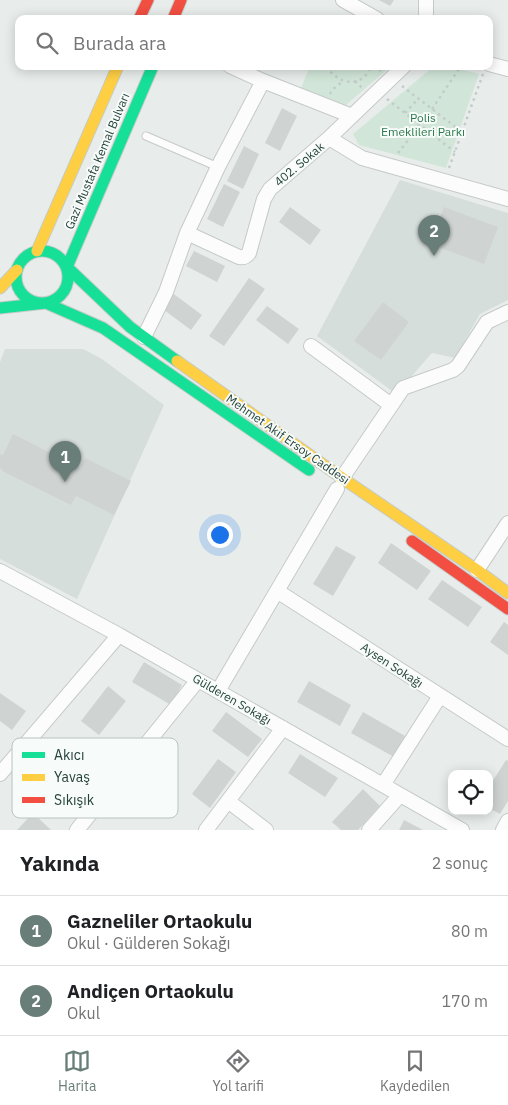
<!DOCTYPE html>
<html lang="tr">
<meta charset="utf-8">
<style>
:root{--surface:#fff;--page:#f6f6f6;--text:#202124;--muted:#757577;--line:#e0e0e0;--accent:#697e78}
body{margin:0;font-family:"IBM Plex Sans",sans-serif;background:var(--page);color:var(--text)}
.controls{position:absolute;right:15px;bottom:15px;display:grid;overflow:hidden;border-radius:10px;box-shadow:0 2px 12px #0003}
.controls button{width:45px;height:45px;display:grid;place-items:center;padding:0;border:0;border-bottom:1px solid var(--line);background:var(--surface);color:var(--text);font:25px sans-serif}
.you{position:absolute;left:219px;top:534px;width:18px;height:18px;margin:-12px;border:4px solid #fff;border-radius:50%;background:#1a73e8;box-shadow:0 0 0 8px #1a73e833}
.badge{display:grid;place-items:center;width:32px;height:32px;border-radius:50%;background:var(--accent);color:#fff;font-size:16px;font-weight:700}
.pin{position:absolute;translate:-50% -41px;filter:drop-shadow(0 1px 2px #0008)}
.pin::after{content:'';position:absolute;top:26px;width:18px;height:15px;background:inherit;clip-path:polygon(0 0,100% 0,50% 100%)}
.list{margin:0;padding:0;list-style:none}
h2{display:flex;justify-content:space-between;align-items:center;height:65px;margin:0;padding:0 20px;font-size:21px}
h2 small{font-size:16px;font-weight:400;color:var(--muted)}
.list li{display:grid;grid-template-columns:32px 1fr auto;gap:15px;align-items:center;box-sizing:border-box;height:70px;padding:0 20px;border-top:1px solid var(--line)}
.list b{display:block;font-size:19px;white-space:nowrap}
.list p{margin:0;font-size:16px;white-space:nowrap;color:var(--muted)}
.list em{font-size:16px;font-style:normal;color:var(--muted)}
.icon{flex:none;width:28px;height:28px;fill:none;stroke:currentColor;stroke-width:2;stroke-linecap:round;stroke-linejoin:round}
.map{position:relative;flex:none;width:508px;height:830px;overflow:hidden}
.search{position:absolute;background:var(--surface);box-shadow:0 2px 12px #0003;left:15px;right:15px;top:15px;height:55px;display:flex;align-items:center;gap:12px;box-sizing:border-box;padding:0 18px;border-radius:10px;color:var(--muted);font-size:19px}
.sheet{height:205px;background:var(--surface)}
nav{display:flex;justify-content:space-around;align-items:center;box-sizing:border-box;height:70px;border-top:1px solid var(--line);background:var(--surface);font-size:14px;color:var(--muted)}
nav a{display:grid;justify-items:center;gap:2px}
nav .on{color:var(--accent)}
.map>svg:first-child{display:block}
.built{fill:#d6dedb}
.green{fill:#d1e6d8}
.building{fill:#cfd4d2}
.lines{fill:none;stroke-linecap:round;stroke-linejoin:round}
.lane-casing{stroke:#c5cac8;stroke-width:9}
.street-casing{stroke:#c5cac8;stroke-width:16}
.fast-casing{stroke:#c3cbc8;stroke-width:13}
.slow-casing{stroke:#c3cbc8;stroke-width:13}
.jam-casing{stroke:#c3cbc8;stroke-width:13}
.path{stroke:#c3ccca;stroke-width:2.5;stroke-dasharray:2.5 4;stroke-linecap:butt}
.lane{stroke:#fcfcfc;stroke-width:7}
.street{stroke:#fcfcfc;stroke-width:14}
.fast{stroke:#16e098;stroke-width:11}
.slow{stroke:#ffcf43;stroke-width:11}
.jam{stroke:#f24e42;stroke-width:11}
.labels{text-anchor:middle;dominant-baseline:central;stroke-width:4;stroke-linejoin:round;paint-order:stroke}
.park-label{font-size:12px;fill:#2d7a4b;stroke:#f7fbf9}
.street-label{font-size:12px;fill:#24423a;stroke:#f7fbf9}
.key{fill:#f7fbf9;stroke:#b8c4c0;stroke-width:1}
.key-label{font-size:14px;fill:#24423a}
</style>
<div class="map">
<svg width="508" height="830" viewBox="0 0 508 830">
<rect width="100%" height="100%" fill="#e8edeb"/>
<path class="built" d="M400,180L508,213V300L480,314L455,358L432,353L396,394L317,336Z
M5,349H83L102,359L164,405L77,599L0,559V362Z"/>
<path class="green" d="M310,66H391L346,105L301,88Z
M434,66H449L479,74L446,168L359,145L353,134Z"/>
<path class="building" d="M379,0H394L390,6Z
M282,108L297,116L280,151L265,143Z
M244,146L259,154L243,189L227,181Z
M224,184L240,192L223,227L207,219Z
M290,207L321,230L310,245L279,222Z
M444,207L498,227L484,264L430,244Z
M194,251L225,266L217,282L186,266Z
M249,278L265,289L224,346L209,336Z
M171,292L202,315L191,330L160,307Z
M383,302L409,322L381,360L354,341Z
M267,306L299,329L288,344L256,320Z
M13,434L80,468L85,458L131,481L114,515L76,496L71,505L2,471L3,470L0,468V454L3,455Z
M391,543L431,571L417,590L378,563Z
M336,546L356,557L333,596L313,584Z
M442,580L482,607L468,627L428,599Z
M504,622L508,625V655L490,642Z
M144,662L182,685L171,705L132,682Z
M309,681L351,705L340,726L297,702Z
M108,686L126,701L99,735L81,721Z
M0,693L26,711L12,730L0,721Z
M226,712L262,739L248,757L212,731Z
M363,712L405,736L394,757L351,733Z
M300,754L338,778L325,797L288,773Z
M218,759L236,772L210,808L192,794Z
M506,760L508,761V801L500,814L489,808V787Z
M363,789L380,806L358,830H341L332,822Z
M33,813L51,830H17Z
M404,820L423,830H399Z"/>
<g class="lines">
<defs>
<path id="lane" d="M146,136L218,167"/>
<path id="street" d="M343,0L377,19
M426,19V0
M489,64L508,69
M230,66L263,81L352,116
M329,138L362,158L508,199
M187,233L239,257C243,258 246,257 249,253L264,199L270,189L329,138L404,66
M144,337L166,292L187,233L218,167L263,81
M311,346L391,405
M342,478L403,388L453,370L458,366L487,322L508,312
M477,570L508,523
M0,571L119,635L462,830
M277,591L508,739
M218,691L337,489
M0,774L119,635
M383,785L440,696
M228,801L266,830
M77,830L198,680
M206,830L283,728
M369,830L400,795
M503,830L508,821"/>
<path id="fast" d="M153,66L67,267L130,327L177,361
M16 277a26 26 0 1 1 52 0a26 26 0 1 1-52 0Z
M0,308L46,303L103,328L309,470"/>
<path id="slow" d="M37,251L118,66
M0,288L17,270
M177,361L342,478L477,570L508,593"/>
<path id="jam" d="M139,19L148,0
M173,19L181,0
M412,541L508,609"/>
</defs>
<use href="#lane" class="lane-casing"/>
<use href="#street" class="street-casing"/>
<use href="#fast" class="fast-casing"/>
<use href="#slow" class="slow-casing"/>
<use href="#jam" class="jam-casing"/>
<path class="path" d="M327,66C337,85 363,89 371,66
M374,66L381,71
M355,81L363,89
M402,86L462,132
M330,94L332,90L343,81
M387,99L455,152
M432,109L461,66
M405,113L418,99
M398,153L420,125
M449,168L483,74"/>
<use href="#lane" class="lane"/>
<use href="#street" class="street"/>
<use href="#fast" class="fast"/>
<use href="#slow" class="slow"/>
<use href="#jam" class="jam"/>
</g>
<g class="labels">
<g class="park-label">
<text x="423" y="117">Polis<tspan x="423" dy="14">Emeklileri Parkı</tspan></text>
</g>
<g class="street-label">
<text transform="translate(97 161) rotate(-67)">Gazi Mustafa Kemal Bulvarı</text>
<text transform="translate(299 164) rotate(-40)">402. Sokak</text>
<text transform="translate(288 439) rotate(35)">Mehmet Akif Ersoy Caddesi</text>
<text transform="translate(392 665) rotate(33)">Aysen Sokağı</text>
<text transform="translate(232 699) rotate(30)">Gülderen Sokağı</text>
</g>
</g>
<rect x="12" y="738" width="166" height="80" rx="8" class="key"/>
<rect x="22" y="752" width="23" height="6" fill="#16e098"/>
<rect x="22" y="774" width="23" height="7" fill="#ffcf43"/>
<rect x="22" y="797" width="23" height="6" fill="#f24e42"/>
<g class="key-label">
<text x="54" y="760">Akıcı</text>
<text x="54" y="782">Yavaş</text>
<text x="54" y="805">Sıkışık</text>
</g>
</svg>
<div class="controls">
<button><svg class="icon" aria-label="locate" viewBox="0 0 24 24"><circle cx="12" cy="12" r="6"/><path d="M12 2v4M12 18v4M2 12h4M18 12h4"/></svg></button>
</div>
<div class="you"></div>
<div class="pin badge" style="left:65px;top:482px">1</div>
<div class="pin badge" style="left:434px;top:256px">2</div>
<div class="search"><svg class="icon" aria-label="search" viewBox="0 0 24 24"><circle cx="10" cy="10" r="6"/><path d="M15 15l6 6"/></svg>Burada ara</div>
</div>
<section class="sheet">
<h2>Yakında<small>2 sonuç</small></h2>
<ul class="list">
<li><span class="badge">1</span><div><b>Gazneliler Ortaokulu</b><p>Okul · Gülderen Sokağı</p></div><em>80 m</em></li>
<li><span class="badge">2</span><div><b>Andiçen Ortaokulu</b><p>Okul</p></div><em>170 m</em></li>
</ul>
</section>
<nav>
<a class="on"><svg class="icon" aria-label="map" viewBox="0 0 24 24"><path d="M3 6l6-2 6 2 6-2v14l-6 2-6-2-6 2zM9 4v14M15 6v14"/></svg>Harita</a>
<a><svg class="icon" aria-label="directions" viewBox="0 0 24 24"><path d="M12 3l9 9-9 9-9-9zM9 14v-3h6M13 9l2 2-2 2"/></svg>Yol tarifi</a>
<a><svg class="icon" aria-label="saved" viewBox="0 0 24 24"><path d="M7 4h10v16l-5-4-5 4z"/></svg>Kaydedilen</a>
</nav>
